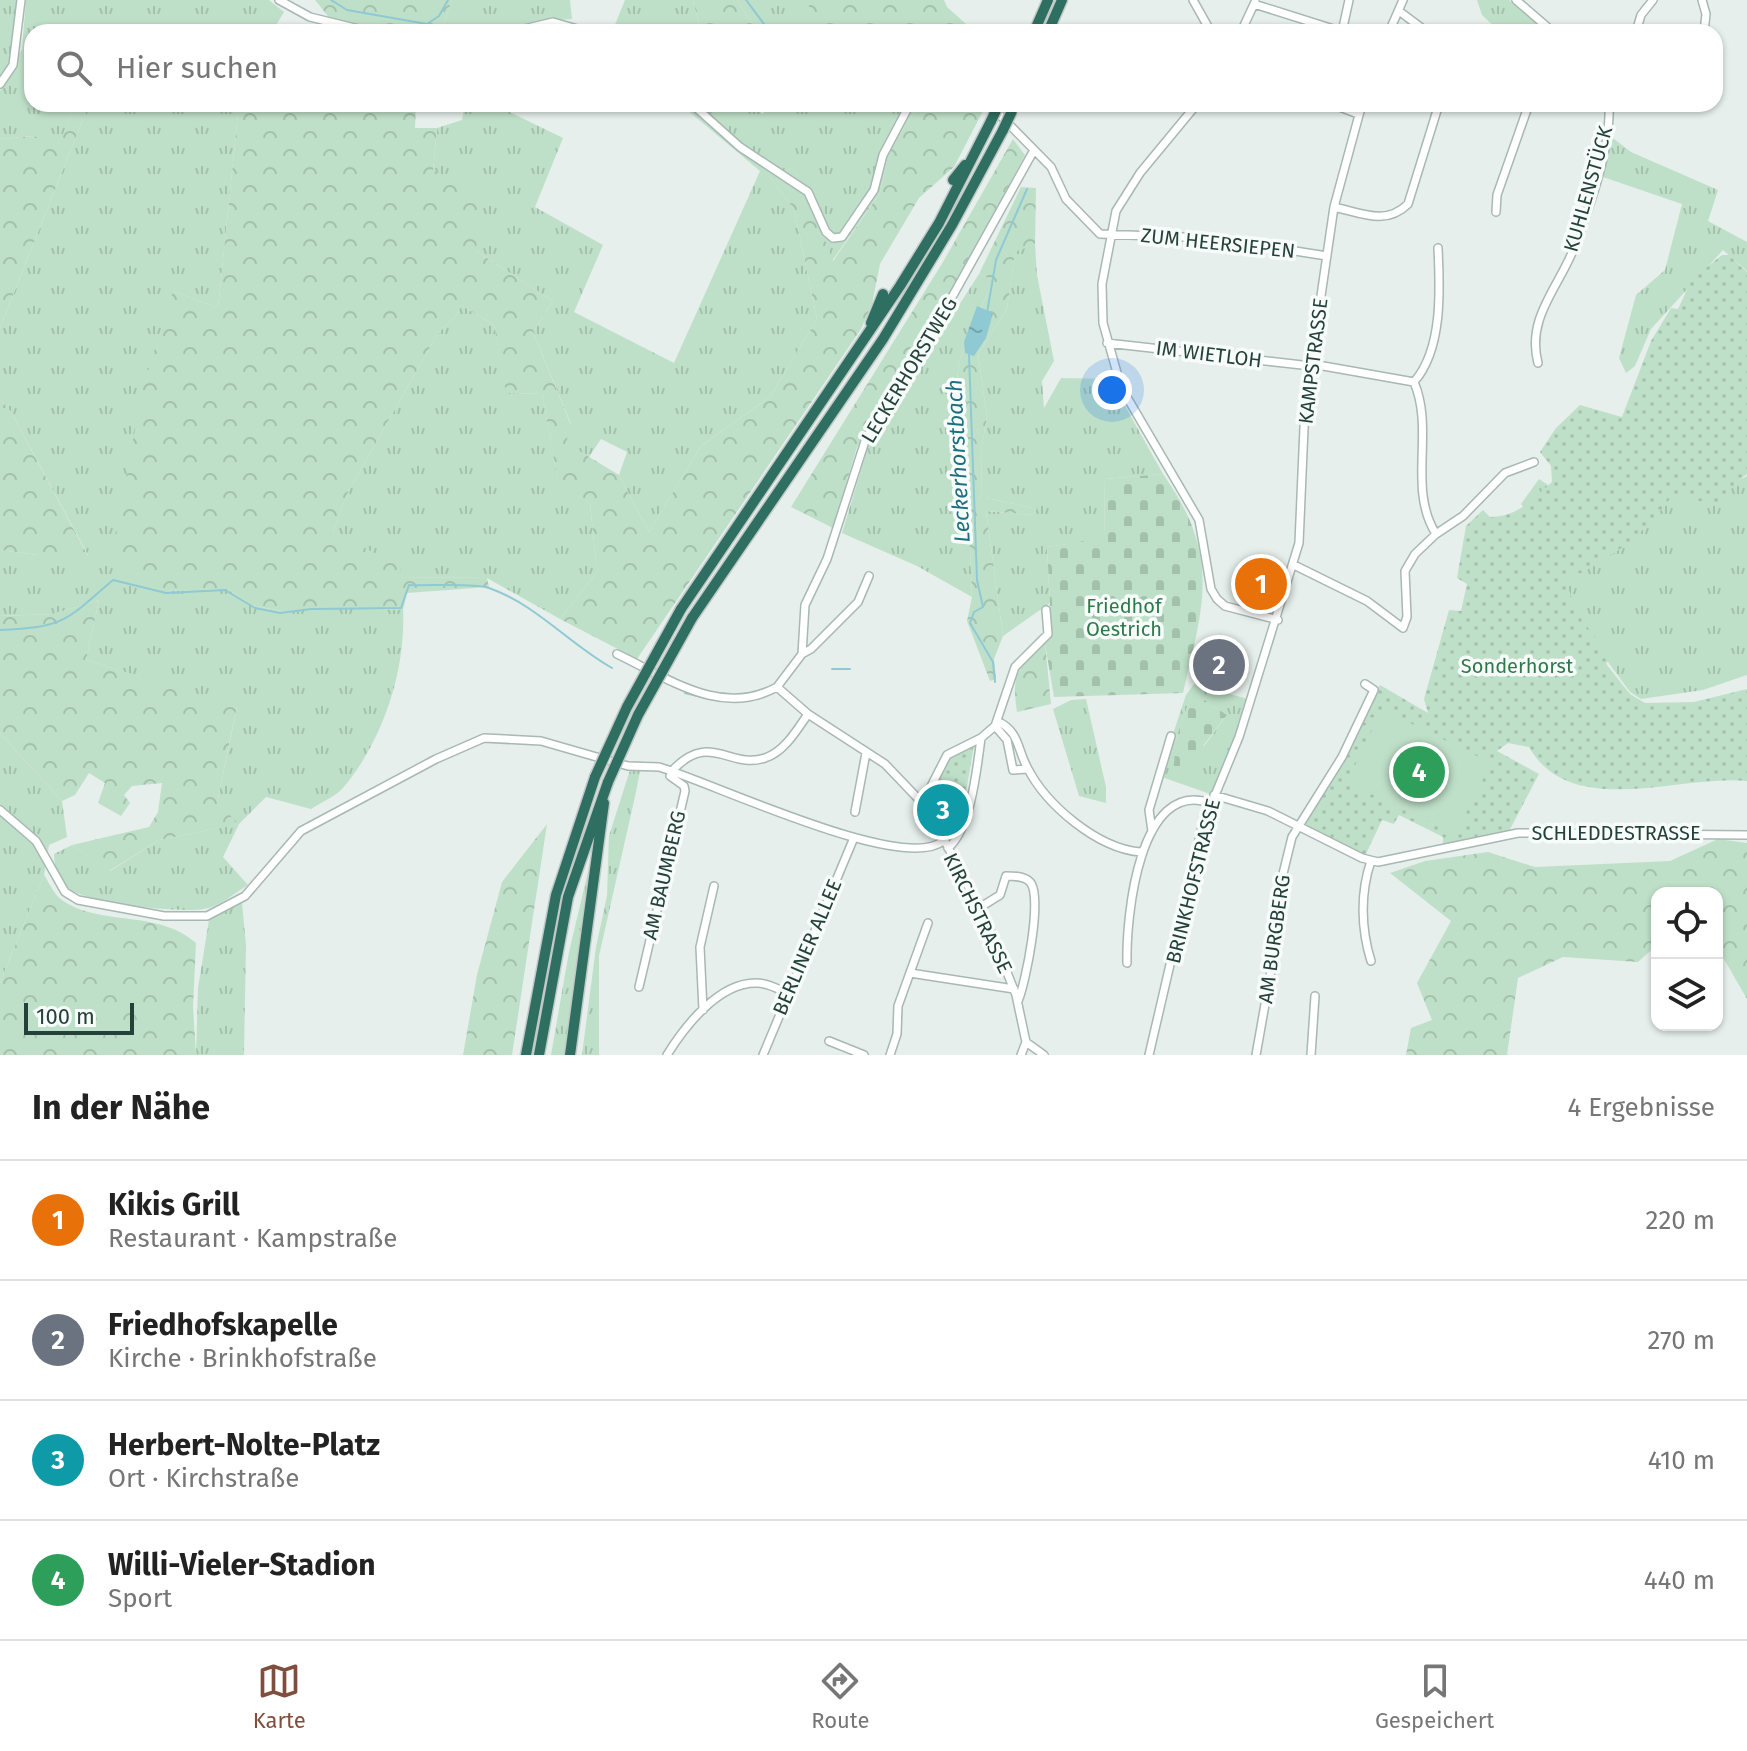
<!DOCTYPE html>
<html lang="de">
<meta charset="utf-8">
<style>
:root{--surface:#fff;--page:#f2f2f2;--text:#222;--muted:#767676;--line:#e0e0e0;--accent:#804e3d}
body{margin:0;font-family:"Fira Sans",sans-serif;background:var(--page);color:var(--text)}
.controls{position:absolute;right:24px;bottom:24px;display:grid;overflow:hidden;border-radius:16px;box-shadow:0 2px 6px #0004}
.controls button{width:72px;height:72px;display:grid;place-items:center;padding:0;border:0;border-bottom:2px solid var(--line);background:var(--surface);color:var(--text);font:40px sans-serif}
.scale{position:absolute;left:24px;bottom:20px;width:110px;box-sizing:border-box;padding-left:8px;border:4px solid #24423a;border-top:0;font-size:22px;line-height:28px;white-space:nowrap;color:#24423a;-webkit-text-stroke:6px #f7fbf9;paint-order:stroke}
.you{position:absolute;left:1112px;top:390px;width:28px;height:28px;margin:-20px;border:6px solid #fff;border-radius:50%;background:#1a73e8;box-shadow:0 0 0 12px #1a73e833}
.badge{display:grid;place-items:center;width:52px;height:52px;border-radius:50%;background:var(--accent);color:#fff;font-size:26px;font-weight:700}
.pin{position:absolute;translate:-50% -50%;border:4px solid #fff;box-shadow:0 2px 8px #0006}
.list{margin:0;padding:0;list-style:none}
h2{display:flex;justify-content:space-between;align-items:center;height:104px;margin:0;padding:0 32px;font-size:34px}
h2 small{font-size:26px;font-weight:400;color:var(--muted)}
.list li{display:grid;grid-template-columns:52px 1fr auto;gap:24px;align-items:center;box-sizing:border-box;height:120px;padding:0 32px;border-top:2px solid var(--line)}
.list b{display:block;font-size:30px;white-space:nowrap}
.list p{margin:0;font-size:26px;white-space:nowrap;color:var(--muted)}
.list em{font-size:26px;font-style:normal;color:var(--muted)}
.icon{flex:none;width:44px;height:44px;fill:none;stroke:currentColor;stroke-width:2;stroke-linecap:round;stroke-linejoin:round}
.map{position:relative;flex:none;width:1747px;height:1055px;overflow:hidden}
.search{position:absolute;background:var(--surface);box-shadow:0 2px 6px #0004;left:24px;right:24px;top:24px;height:88px;display:flex;align-items:center;gap:20px;box-sizing:border-box;padding:0 28px;border-radius:24px;color:var(--muted);font-size:30px}
.sheet{height:584px;background:var(--surface)}
nav{display:flex;justify-content:space-around;align-items:center;box-sizing:border-box;height:112px;border-top:2px solid var(--line);background:var(--surface);font-size:22px;color:var(--muted)}
nav a{display:grid;justify-items:center;gap:4px}
nav .on{color:var(--accent)}
.map>svg:first-child{display:block}
.grass{fill:url(#grass-tufts);fill-rule:evenodd}
.forest{fill:url(#forest-crowns)}
.cemetery{fill:url(#cemetery-stones)}
.park{fill:url(#park-dots)}
.pitch{fill:#bfe0c8}
.water{fill:url(#water-ripples)}
.lines{fill:none;stroke-linecap:round;stroke-linejoin:round}
.stream{stroke:#8ec9d4;stroke-width:2}
.minor-casing{stroke:#a8b8b2;stroke-width:10}
.highway-casing{stroke:#c2cac8;stroke-width:13}
.minor{stroke:#fff;stroke-width:7}
.highway{stroke:#2f6f62;stroke-width:10}
.highway-bridge-casing{stroke:#c2cac8;stroke-width:13;stroke-linecap:butt}
.highway-bridge{stroke:#2f6f62;stroke-width:10}
.labels{text-anchor:middle;dominant-baseline:central;stroke-width:7;stroke-linejoin:round;paint-order:stroke}
.street-label{font-size:20px;fill:#24423a;stroke:#f7fbf9}
.park-label{font-size:20px;fill:#2d7a4b;stroke:#f7fbf9}
.water-label{font-size:22px;font-style:italic;fill:#1c6f80;stroke:#f7fbf9}
</style>
<div class="map">
<svg width="1747" height="1055" viewBox="0 0 1747 1055">
<defs>
<pattern id="grass-tufts" width="24" height="20" patternUnits="userSpaceOnUse" patternTransform="scale(2)"><rect width="24" height="20" fill="#bfe0c8"/><path d="M3 7l-1-3M5 7V3M7 7l1-3M15 17l-1-3M17 17v-4M19 17l1-3" fill="none" stroke="#a4c1ad"/></pattern>
<pattern id="forest-crowns" width="20" height="18" patternUnits="userSpaceOnUse" patternTransform="scale(2)"><rect width="20" height="18" fill="#bfe0c8"/><path d="M2 6a3 3 0 1 1 6 0M12 15a3 3 0 1 1 6 0" fill="none" stroke="#a4c1ad"/></pattern>
<pattern id="cemetery-stones" width="16" height="16" patternUnits="userSpaceOnUse" patternTransform="scale(2)"><rect width="16" height="16" fill="#bfe0c8"/><path d="M2 7V4a2 2 0 0 1 4 0v3zM10 15v-3a2 2 0 0 1 4 0v3z" fill="#a4c1ad"/></pattern>
<pattern id="park-dots" width="8" height="8" patternUnits="userSpaceOnUse" patternTransform="scale(2)"><rect width="8" height="8" fill="#bfe0c8"/><path d="M2 2h.1M6 6h.1" fill="none" stroke="#a4c1ad" stroke-width="1.8" stroke-linecap="round"/></pattern>
<pattern id="water-ripples" width="26" height="14" patternUnits="userSpaceOnUse" patternTransform="scale(2)"><rect width="26" height="14" fill="#8ec9d4"/><path d="M2 4q2-2 4 0t4 0M15 11q2-2 4 0t4 0" fill="none" stroke="#74a5ad"/></pattern>
</defs>
<rect width="100%" height="100%" fill="#e6efeb"/>
<path class="grass" d="M0,0H19L10,64L0,78Z
M26,0H269L284,12L272,32H32V104H76L58,147L33,136L0,139V91L22,49Z
M452,0H570L572,19L532,22L496,32H441Z
M625,0H693L701,32H612Z
M737,0H809V32H757Z
M1477,0H1509L1547,32H1500L1482,15Z
M89,104H239L218,308L173,291L165,591L227,589L252,605L285,612L331,608L403,610C406,670 383,742 342,789C334,797 320,803 311,809L266,797L239,824L223,857L248,885C235,893 219,907 204,909C179,913 88,904 68,888C58,879 54,867 54,854L72,845L110,871L159,840L238,824L217,803L237,707L86,660L99,600L53,614L0,616V550L38,555H88L11,412L0,399V328Z
M465,104H493L563,138L535,207L603,245L574,312L674,363L760,171L680,104H753L762,114L776,104H920L889,150L880,193L832,261L809,198L769,176L794,209L817,319L770,397L701,446L649,532L619,475L627,452L601,439L589,457L565,443L571,424L533,332L553,301L476,251L433,171L437,128L462,120Z
M1609,135L1631,152L1718,190L1708,221L1747,242V271L1723,250L1651,329L1635,366L1626,373L1619,358L1636,295L1665,270L1682,204L1600,176Z
M1035,244L1037,275L1054,361L1042,381L1044,408L1061,378L1110,379L1163,474L1105,479L1104,539L1047,547L1050,603L1003,636L986,511L1032,515L1037,509L982,497L981,452L987,416L978,354L1007,309L1015,251Z
M979,274L993,280L959,361L956,389L965,428L972,597L917,566L842,533L868,447Z
M461,305L494,325L507,393L542,394L559,485L590,503L597,572L560,619L487,578L398,577L333,531L348,492L438,333L456,316Z
M1747,476V675L1703,690L1641,699L1630,692L1608,662L1584,667L1530,517L1521,504L1539,479L1551,487L1734,482Z
M1194,684L1248,699L1238,737L1213,795L1159,776L1186,695ZM1192,693L1227,715L1204,746L1176,739Z
M1086,699L1106,787V803L1079,796L1053,709L1071,700Z
M0,733L62,801L67,837L49,845L44,875L0,983Z
M630,770L640,771L636,792L599,956V1055H582L596,947L607,896L609,836Z
M594,846L566,1055H551L569,952Z
M242,903L246,945L244,1055H196L198,988L209,920Z"/>
<path class="forest" d="M315,0H452L441,32H390L331,20Z
M693,0H737L757,32H701Z
M809,0H944L947,7L975,32H809Z
M76,104H89L0,328V139L34,136L58,146Z
M239,104H416L415,128H437L433,171L482,188L476,251L553,301L533,332L571,425L566,443L619,475L649,532L701,446L770,397L817,319L794,209L769,176L771,172L809,198L833,261L880,193L889,150L920,104H972L984,109L954,167L919,198L880,264L872,304L861,329L637,659L560,619L597,572L590,503L559,486L542,394L506,393L494,325L461,305L456,316L438,333L348,492L333,531L401,567L399,577L487,578L489,587L407,593L403,610L331,608L285,612L252,605L227,589L165,591L110,562L143,387L173,291L218,308Z
M1013,139L1025,155L949,299L857,447L833,528L791,507L943,262Z
M1021,187L1036,188L1035,244L1015,252L1007,309L978,354L987,416L981,452L982,497L1037,509L1032,515L986,511L1003,636L994,659L996,679L990,681L967,621L972,597L965,428L956,389L959,361L993,280L979,274Z
M0,399L11,412L88,556L38,555L0,550Z
M99,600L86,660L237,706L217,803L239,824L159,840L109,871L72,845L149,827L158,812L162,783L132,786L124,795L130,803L121,816L98,803L105,783L89,773L75,795L62,801L0,733V616L53,614Z
M1045,642L1051,704L1017,712C1011,673 1018,667 1045,642Z
M547,824L512,1055H463L477,975L502,882Z
M1718,839L1747,843V999L1717,947V893H1657V945L1638,962L1563,957L1518,978L1507,1055H1406L1411,1028L1432,1020L1417,983L1451,921L1390,873L1425,861L1488,852L1535,867L1670,861Z
M44,875C49,882 54,895 62,900C100,927 158,909 196,943L193,1006L196,1055H0V983Z"/>
<path class="cemetery" d="M1163,474C1221,556 1204,603 1183,693L1054,697L1045,644L1050,603L1047,547L1104,538L1105,479Z
M1192,692L1227,715L1179,777L1173,775L1176,739Z"/>
<path class="park" d="M1722,255H1729L1747,272V474L1735,483L1721,505L1672,496C1645,534 1608,562 1566,580L1576,612L1602,646L1607,665L1630,694L1645,703L1694,702L1747,689V781C1680,774 1571,821 1529,747L1508,743L1497,751L1539,774L1508,833L1443,846V837L1399,815L1394,824L1382,820L1364,858L1300,825L1380,685L1428,713L1424,699L1449,610L1461,611L1467,584L1457,578L1466,526L1483,510L1490,517C1518,517 1532,499 1552,482L1551,466L1540,452L1556,428L1580,405L1622,417L1651,341L1671,308L1678,309L1692,279Z
M974,745L962,816L956,819L955,793H933L951,756Z"/>
<path class="pitch" d="M1382,709L1491,763L1455,835L1347,782Z"/>
<path class="water" d="M977,306L993,313L986,338L974,356L965,353L964,342Z"/>
<g class="lines">
<path class="stream" d="M331,0L347,10L427,24L439,16L448,0
M746,0L770,32
M987,313L996,260L1027,189
M969,355L977,580L983,607L974,612L970,623L993,662L995,682
M0,630C66,627 65,621 113,580L166,593L225,590L255,608L280,613L311,609L401,608L409,585C427,586 476,583 489,588C537,605 569,644 612,668
M832,669H850
M685,693L715,700"/>
<defs>
<path id="minor" d="M279,0L310,17L371,32
M1193,0L1211,32
M1516,0L1553,32
M1702,0L1706,14L1704,32
M1254,4L1343,32
M1399,11L1427,32
M511,32L553,22L588,32
M1241,32L1255,2
M1342,32L1349,0
M1389,32L1403,0
M1636,32L1641,15L1653,0
M0,84L13,65L21,0
M692,104L740,147L808,192L826,232L833,238L842,237L874,190L883,155L910,104
M989,104L1051,167L1066,199L1100,234L1211,238L1327,256
M1197,104L1140,173L1116,211L1102,284L1103,323L1121,387L1199,520L1211,589L1217,599L1225,606L1278,620
M1332,104L1358,114
M1334,207C1361,213 1386,226 1408,204L1439,104
M1496,212L1497,195L1529,104
M1107,343L1311,366
M1538,363C1526,318 1559,287 1574,248C1590,206 1611,149 1609,104
M1312,364L1414,382
M1414,382C1435,431 1407,488 1436,534
M1414,382C1443,349 1440,289 1438,248
M1294,565L1367,601L1403,628L1407,617L1405,571L1415,554L1436,534L1463,516L1505,473L1534,462
M617,654C668,678 721,718 777,687
M802,654L811,649L858,602L869,576
M777,687L802,654L805,605L827,559L866,438L932,333L1034,150
M777,687L808,714L885,764L929,810L989,927L1016,995L1026,1042L1021,1055
M997,721C1019,731 1017,748 1027,767C1046,805 1097,848 1140,852
M995,726L1007,740L1013,770L1028,769
M672,771C709,730 730,770 765,758C784,752 797,730 808,714
M1214,795L1268,811L1362,858L1378,862L1518,833L1747,835
M923,802L947,755L981,738L995,726L1015,667L1048,634L1046,610
M0,810L36,841L65,892L78,900L164,916H207L245,896L301,831L436,759L484,738L541,741L628,766L659,767C711,782 903,874 943,841
M855,812L866,753
M1152,831L1149,810L1171,736
M948,848C971,829 977,768 981,738
M1371,861C1360,893 1361,929 1371,961
M979,908L1000,895L1006,876C1014,876 1024,876 1030,882C1043,896 1026,982 1018,1001
M1127,963C1126,917 1139,778 1210,803
M910,973L1014,989
M639,987L685,791L684,786L670,776L672,771
M703,1010L700,947L714,886
M829,1041L864,1055
M1026,1042L1044,1055
M667,1055C685,1026 719,982 757,983C768,983 778,989 787,993
M763,1055L853,840
M890,1055L897,1034L898,1006L928,923
M1149,1055L1202,827L1239,737L1299,543L1305,405L1334,207L1362,104
M1256,1055L1272,965L1277,898L1292,837L1342,757L1374,690L1365,684
M1311,1055L1315,996"/>
<path id="highway" d="M1034,32L1048,0
M1048,32L1062,0
M953,180L965,165
M871,323L883,294
M681,609L900,286L939,223L991,121
M692,618L883,339L952,225L1003,130
M526,1055L556,895L595,777
M539,1055L568,897L608,782
M570,1055L604,803"/>
</defs>
<use href="#minor" class="minor-casing"/>
<use href="#highway" class="highway-casing"/>
<use href="#minor" class="minor"/>
<use href="#highway" class="highway"/>
<defs>
<path id="highway-bridge" d="M991,121L999,104
M1003,130L1012,111
M595,777L627,707L681,609
M608,782L638,715L692,618"/>
</defs>
<use href="#highway-bridge" class="highway-bridge-casing"/>
<use href="#highway-bridge" class="highway-bridge"/>
</g>
<g class="labels">
<g class="street-label">
<text transform="translate(1588 189) rotate(-74)">KUHLENSTÜCK</text>
<text transform="translate(1218 243) rotate(6)">ZUM HEERSIEPEN</text>
<text transform="translate(1209 354) rotate(7)">IM WIETLOH</text>
<text transform="translate(1313 361) rotate(-83)">KAMPSTRASSE</text>
<text transform="translate(909 370) rotate(-59)">LECKERHORSTWEG</text>
<text x="1616" y="833">SCHLEDDESTRASSE</text>
<text transform="translate(664 875) rotate(-77)">AM BAUMBERG</text>
<text transform="translate(1193 881) rotate(-76)">BRINKHOFSTRASSE</text>
<text transform="translate(978 913) rotate(64)">KIRCHSTRASSE</text>
<text transform="translate(1274 939) rotate(-82)">AM BURGBERG</text>
<text transform="translate(807 947) rotate(-67)">BERLINER ALLEE</text>
</g>
<g class="park-label">
<text x="1124" y="606">Friedhof<tspan x="1124" dy="23">Oestrich</tspan></text>
<text x="1517" y="666">Sonderhorst</text>
</g>
<g class="water-label">
<text transform="translate(958 461) rotate(-93)">Leckerhorstbach</text>
</g>
</g>
</svg>
<div class="controls">
<button><svg class="icon" aria-label="locate" viewBox="0 0 24 24"><circle cx="12" cy="12" r="6"/><path d="M12 2v4M12 18v4M2 12h4M18 12h4"/></svg></button>
<button><svg class="icon" aria-label="layers" viewBox="0 0 24 24"><path d="M12 4l9 5-9 5-9-5zM3 14l9 5 9-5"/></svg></button>
</div>
<div class="scale">100 m</div>
<div class="you"></div>
<div class="pin badge" style="left:1261px;top:584px;background:#e8710a">1</div>
<div class="pin badge" style="left:1219px;top:665px;background:#6b7280">2</div>
<div class="pin badge" style="left:943px;top:810px;background:#0f9aa8">3</div>
<div class="pin badge" style="left:1419px;top:772px;background:#2e9e5b">4</div>
<div class="search"><svg class="icon" aria-label="search" viewBox="0 0 24 24"><circle cx="10" cy="10" r="6"/><path d="M15 15l6 6"/></svg>Hier suchen</div>
</div>
<section class="sheet">
<h2>In der Nähe<small>4 Ergebnisse</small></h2>
<ul class="list">
<li><span class="badge" style="background:#e8710a">1</span><div><b>Kikis Grill</b><p>Restaurant · Kampstraße</p></div><em>220 m</em></li>
<li><span class="badge" style="background:#6b7280">2</span><div><b>Friedhofskapelle</b><p>Kirche · Brinkhofstraße</p></div><em>270 m</em></li>
<li><span class="badge" style="background:#0f9aa8">3</span><div><b>Herbert-Nolte-Platz</b><p>Ort · Kirchstraße</p></div><em>410 m</em></li>
<li><span class="badge" style="background:#2e9e5b">4</span><div><b>Willi-Vieler-Stadion</b><p>Sport</p></div><em>440 m</em></li>
</ul>
</section>
<nav>
<a class="on"><svg class="icon" aria-label="map" viewBox="0 0 24 24"><path d="M3 6l6-2 6 2 6-2v14l-6 2-6-2-6 2zM9 4v14M15 6v14"/></svg>Karte</a>
<a><svg class="icon" aria-label="directions" viewBox="0 0 24 24"><path d="M12 3l9 9-9 9-9-9zM9 14v-3h6M13 9l2 2-2 2"/></svg>Route</a>
<a><svg class="icon" aria-label="saved" viewBox="0 0 24 24"><path d="M7 4h10v16l-5-4-5 4z"/></svg>Gespeichert</a>
</nav>
